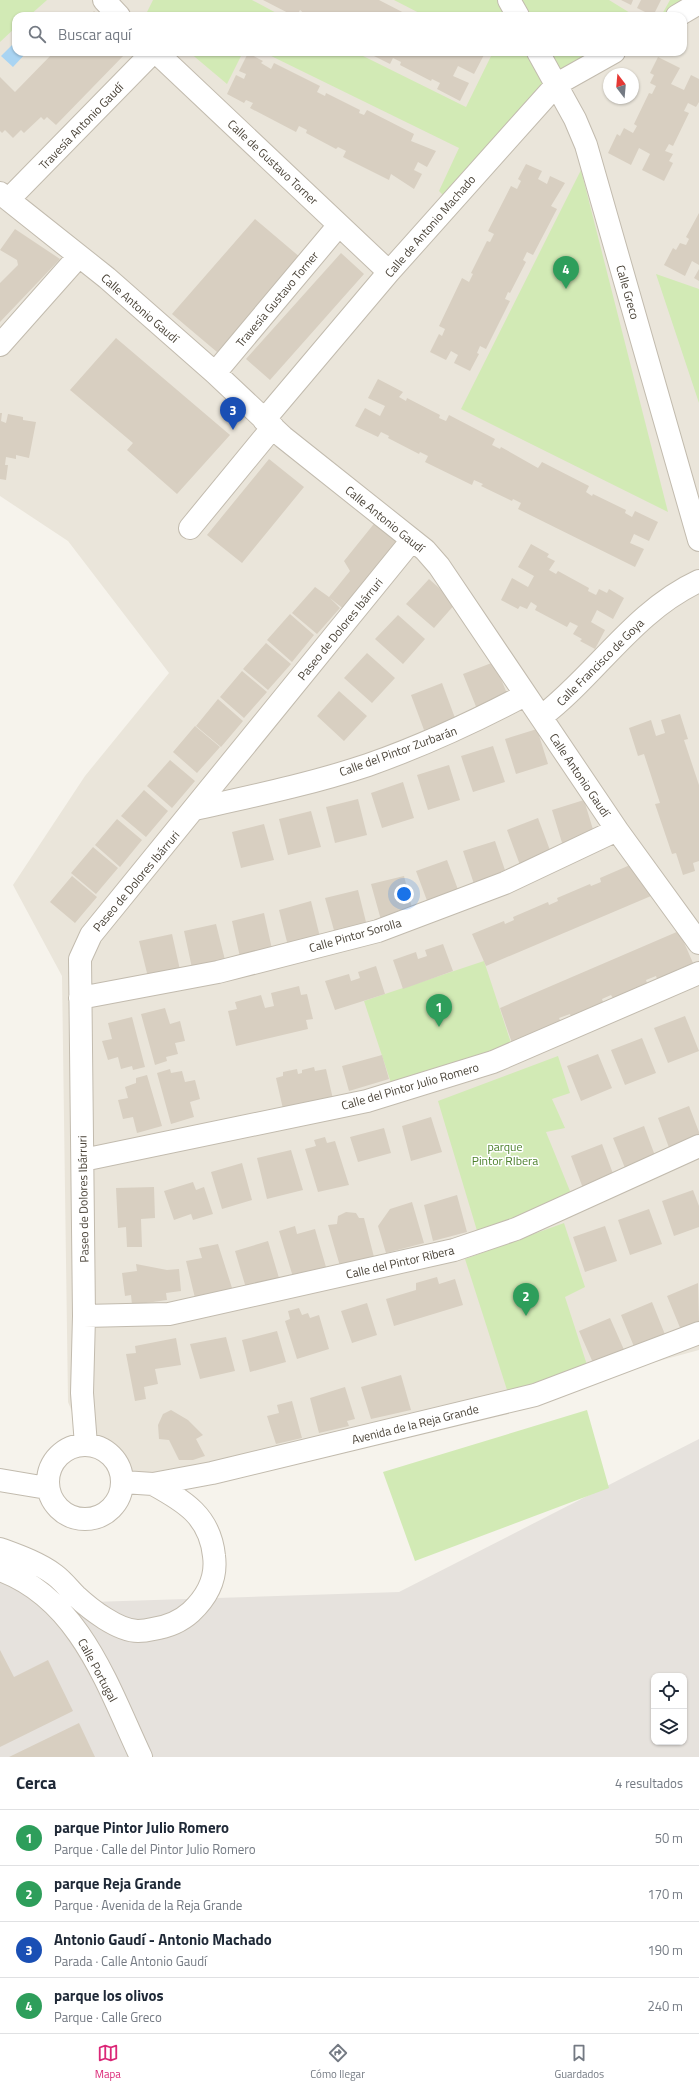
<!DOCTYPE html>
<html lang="es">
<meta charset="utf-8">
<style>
:root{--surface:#fff;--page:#f6f6f7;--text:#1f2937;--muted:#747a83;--line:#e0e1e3;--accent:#db2777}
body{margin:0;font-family:"Titillium Web",sans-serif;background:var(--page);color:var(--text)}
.controls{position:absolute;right:12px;bottom:12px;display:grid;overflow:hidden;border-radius:8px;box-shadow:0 1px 3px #0004}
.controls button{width:36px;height:36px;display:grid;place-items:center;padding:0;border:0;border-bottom:1px solid var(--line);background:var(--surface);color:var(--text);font:20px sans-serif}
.compass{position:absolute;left:603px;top:68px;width:36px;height:36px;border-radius:50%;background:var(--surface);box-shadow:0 1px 3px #0004;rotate:344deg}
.you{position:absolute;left:404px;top:894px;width:14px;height:14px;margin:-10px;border:3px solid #fff;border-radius:50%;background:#1a73e8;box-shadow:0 0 0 6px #1a73e833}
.badge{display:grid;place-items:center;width:26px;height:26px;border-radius:50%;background:var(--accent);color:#fff;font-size:13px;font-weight:700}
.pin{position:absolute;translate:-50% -33px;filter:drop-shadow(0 1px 2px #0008)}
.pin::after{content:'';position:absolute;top:21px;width:14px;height:12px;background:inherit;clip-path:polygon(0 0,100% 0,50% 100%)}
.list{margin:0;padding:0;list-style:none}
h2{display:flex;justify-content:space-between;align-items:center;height:52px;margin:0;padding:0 16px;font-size:17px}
h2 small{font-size:13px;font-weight:400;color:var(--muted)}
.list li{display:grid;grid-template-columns:26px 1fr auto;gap:12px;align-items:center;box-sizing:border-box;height:56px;padding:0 16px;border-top:1px solid var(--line)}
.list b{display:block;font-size:15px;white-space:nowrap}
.list p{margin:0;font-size:13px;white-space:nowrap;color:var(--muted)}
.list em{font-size:13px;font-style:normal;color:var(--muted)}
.icon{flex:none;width:22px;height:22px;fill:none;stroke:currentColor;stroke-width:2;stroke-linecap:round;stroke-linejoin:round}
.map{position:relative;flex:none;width:699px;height:1757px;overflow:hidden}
.search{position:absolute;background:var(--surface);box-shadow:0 1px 3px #0004;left:12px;right:12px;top:12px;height:44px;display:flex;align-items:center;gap:10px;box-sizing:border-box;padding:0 14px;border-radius:12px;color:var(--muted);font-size:15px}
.sheet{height:276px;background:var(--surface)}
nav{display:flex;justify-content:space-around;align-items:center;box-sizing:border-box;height:56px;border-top:1px solid var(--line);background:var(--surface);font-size:11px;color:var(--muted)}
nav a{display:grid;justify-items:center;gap:2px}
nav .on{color:var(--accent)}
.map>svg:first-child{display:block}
.residential{fill:#eae5da;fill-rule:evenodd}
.industrial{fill:#e6e2dd;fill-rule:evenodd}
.green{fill:#d2eab5}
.water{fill:#a9d4f2}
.building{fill:#d8cfc1}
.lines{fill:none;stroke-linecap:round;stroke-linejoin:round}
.minor-casing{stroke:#c2bbae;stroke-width:24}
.minor{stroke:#fff;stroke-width:22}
.labels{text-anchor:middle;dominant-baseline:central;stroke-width:3;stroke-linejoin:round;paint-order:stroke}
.street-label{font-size:12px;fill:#4b4439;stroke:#fff}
.park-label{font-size:12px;fill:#4a7f2a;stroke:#fff}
</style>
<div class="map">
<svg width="699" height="1757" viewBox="0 0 699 1757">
<rect width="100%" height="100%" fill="#f6f3ec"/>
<path class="residential" d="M0,0H699V1350L158,1497L86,1445L68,1402L62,976L13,885L85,776L169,673L68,541L0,496ZM16,16H683V52H16ZM609,74H633V98H609Z"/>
<path class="industrial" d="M699,1439V1757H0V1539L92,1602L399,1592ZM654,1676H684V1742H654Z"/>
<path class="green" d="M0,0H47L29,16H16V27L0,42Z
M153,0H252L282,16H147L146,14Z
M394,0H500L510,16H425Z
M519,0H609L635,16H528Z
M670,0H690L661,16Z
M189,52H243L227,84Z
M263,52H355L466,107L493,52H530L548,82L445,197L439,191L459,148Z
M548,52H597L560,75Z
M581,170L668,512L461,409Z
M656,274L699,289V403Z
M484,961L512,1046L392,1086L364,1001Z
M558,1056L570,1093L552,1099L565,1128L546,1132L572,1196L478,1234L438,1101Z
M564,1223L585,1287L565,1297L587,1365L508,1393L465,1259Z
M587,1410L609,1488L415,1561L383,1472Z"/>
<path class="water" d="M16,41V52H27L13,67L1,56Z"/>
<path class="building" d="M263,0H379L410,16H307L300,10L297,16H294Z
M621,0H633L631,5Z
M641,0H661L653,16L637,8Z
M94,11L100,16H89Z
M54,52H127L56,125L47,117L44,120L41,117L24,133L21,130L13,138L5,130L2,133L0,131V77L15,92Z
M366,52H483L485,53L474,74L458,66L453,76L469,83L460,101L437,89L440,83L432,79L431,81L400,65L401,62L393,58L390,64Z
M248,53L263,61L261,63L271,69L274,63L320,86L317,92L325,96L326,93L360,110L359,113L364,115L367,110L414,134L411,141L436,151L427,167L418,162L414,170L422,174L414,189L391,174L389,180L343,157L346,151L338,147L336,149L306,133L307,130L299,126L296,132L250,108L253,103L246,100L244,103L227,94L236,75L244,79L246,74L239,71Z
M658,57L680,68L671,84L684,90L691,75L699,79V102L696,107L688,103L684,111L689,113L673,146L669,144L665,151L673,154L669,161L673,163L664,181L642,170L650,154L639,148L631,165L608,153L617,134L620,136L624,128L633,133L637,126L634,124L649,93L652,94L656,86L650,83L654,75L650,73Z
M526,164L542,171L538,179L547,184L550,176L565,183L551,206L557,209L533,255L527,252L523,260L526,262L510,293L508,292L505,299L510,301L486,349L480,346L477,353L479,354L470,371L454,363L458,355L451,351L446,360L430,352L439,334L442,336L445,329L439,326L462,278L469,282L473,274L471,273L487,241L490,242L494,234L488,231L511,186L517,189L521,181L518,179Z
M699,213V265L692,261L685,276L664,265L673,248L676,250L680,243L686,245L689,239L686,237Z
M255,219L301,258L217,352L172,314Z
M15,229L60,259L0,322V283L18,265L17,260L0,250Z
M341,253L364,274L270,380L246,359Z
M699,269V281L694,278Z
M116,338L230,435L177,494L127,450L133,443L70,390Z
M378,379L403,392L399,397L406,401L407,398L440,415L439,418L446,421L449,415L495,439L492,445L500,449L501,447L538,468L542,462L589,486L586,492L592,496L593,494L626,510L625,513L632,517L635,511L658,522L649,541L634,534L630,543L644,549L635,567L518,509L521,503L513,499L512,501L481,486L483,484L474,480L472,485L425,462L428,456L420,452L419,454L388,438L389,436L381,432L378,437L355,426L365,408L380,416L385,406L368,398Z
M0,413H2L1,421L6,423L8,414L23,417V420L36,422L29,458L16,455V459L6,457L5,465H8L6,480L0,479Z
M269,459L304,487L242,563L207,535Z
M377,520L404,542L346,611L330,598L340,608L317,634L292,613L315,587L329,597L350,571L344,561Z
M531,544L549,554L547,557L555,561L549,570L556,574L558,571L589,588L588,591L596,595L599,589L607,593L609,589L624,598L613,619L597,610L591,622L605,630L595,649L580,641L582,639L573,634L578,626L570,622L567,627L535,610L537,606L531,602L527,609L520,606L518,609L501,600L512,578L528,587L534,576L518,567Z
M429,579L456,603L434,628L406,604Z
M290,614L314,635L292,662L267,640Z
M398,615L425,639L403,664L375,639Z
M266,643L291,664L268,690L243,669Z
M367,653L395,678L372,703L344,678Z
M494,662L508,696L477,709L463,674Z
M242,671L267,692L244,718L220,697Z
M442,683L455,718L424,730L411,695Z
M339,691L367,716L344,741L317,716Z
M218,699L243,721L221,747L196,726Z
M680,714L688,739L684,740L699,785V861L693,863L695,871L683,875L676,853L672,854L655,804L660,803L644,754L638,756L629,728L651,720L656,736L665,733L661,720Z
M195,726L220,747L197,773L173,752Z
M537,729L548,764L516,774L505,739Z
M493,746L505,782L473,792L461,756Z
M170,760L195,781L172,808L147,786Z
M449,765L460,800L428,810L417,775Z
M403,782L414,818L382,828L371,793Z
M144,790L168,811L146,837L121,816Z
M358,799L367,835L335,843L326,807Z
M584,800L595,836L563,846L552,810Z
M311,811L321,847L288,855L279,819Z
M538,818L551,853L520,865L507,830Z
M117,819L142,840L120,867L95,845Z
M264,824L274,860L241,868L232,832Z
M495,841L507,876L475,887L463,851Z
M93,847L118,868L96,894L71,873Z
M447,860L460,895L429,906L416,871Z
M637,862L651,896L486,966L472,934L504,921L505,924L514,920L513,917L548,902L549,905L558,901L557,898L590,884L591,886L601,882L600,878Z
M72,876L97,897L75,923L50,902Z
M404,876L413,912L381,920L371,884Z
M358,890L367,926L335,934L325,898Z
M311,901L320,937L288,946L279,910Z
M264,913L272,949L240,957L232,921Z
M216,924L225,960L192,968L184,931Z
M679,931L693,963L657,979L656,976L646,980L647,983L613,998L611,995L602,999L603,1002L571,1017L570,1014L559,1018L561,1022L512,1043L500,1008Z
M172,934L180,970L148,977L139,941Z
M443,944L453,971L403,989L393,960L416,952L418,959L427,956L425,950Z
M376,966L385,994L335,1010L325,981L349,974L351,981L360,978L358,972Z
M299,986L301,995L307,994L313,1019L306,1020L308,1029L236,1046L228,1011L237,1009L235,1002L261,995L265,1008L274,1006L271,993Z
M165,1008L170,1024L180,1021L185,1041L175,1043L178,1054L166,1057L167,1061L155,1065L141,1014Z
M685,1016L699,1051L668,1063L654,1028Z
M132,1017L145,1067L133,1070L132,1066L121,1069L118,1057L108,1060L102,1041L112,1039L108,1023Z
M642,1038L656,1073L625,1085L611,1050Z
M598,1054L612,1088L581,1101L567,1066Z
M382,1055L389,1079L349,1091L342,1066Z
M314,1067L315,1071L326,1069L333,1099L283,1109L276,1078L283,1076V1072L297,1069L298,1074L302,1073V1070Z
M170,1069L171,1073L182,1071L185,1082L195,1080L200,1099L190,1102L194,1117L171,1124L157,1073Z
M147,1075L162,1126L137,1133L133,1117L123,1119L118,1100L128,1098L125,1087L136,1083V1078Z
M689,1106L699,1132V1142L671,1153L658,1118Z
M431,1117L442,1152L411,1161L402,1126Z
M644,1126L657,1161L627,1173L613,1138Z
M384,1128L391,1153L358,1162L350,1137Z
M325,1137L327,1143L335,1141L349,1185L318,1192L305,1149L316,1146L314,1140Z
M602,1144L615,1179L584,1191L571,1156Z
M291,1150L303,1190L267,1199L257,1158Z
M242,1163L252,1200L222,1209L211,1172Z
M193,1182L196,1190L204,1187L213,1214L193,1220L191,1214L174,1220L164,1191Z
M154,1187L155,1218L141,1219L142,1247H127L126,1227L118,1228L116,1188Z
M693,1190L699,1206V1227L674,1236L662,1201Z
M457,1195L467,1232L433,1241L424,1205Z
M412,1202L424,1243L386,1253L378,1226L390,1209Z
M649,1209L662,1244L630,1255L618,1220Z
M346,1212L356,1213L359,1218H364L374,1257L340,1266L328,1225L337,1224L338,1216Z
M295,1226L297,1234L315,1229L326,1267L293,1277L279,1231Z
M605,1226L617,1261L585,1272L573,1237Z
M268,1241L279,1278L246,1288L235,1251Z
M218,1244L233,1291L195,1298L186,1261L202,1258L199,1248Z
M136,1264L167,1270L179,1269L181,1291L166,1293L167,1300L132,1305L131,1295L125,1296L122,1273L137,1271Z
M437,1277L439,1284L455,1279L463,1305L394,1326L386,1299L416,1290V1283Z
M698,1283L699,1323L681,1330L667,1296Z
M652,1302L666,1337L635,1349L621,1315Z
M367,1303L377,1335L352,1343L341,1311Z
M299,1308L302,1315L308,1313L310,1318L319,1315L329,1349L297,1359L285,1321L290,1319L288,1311Z
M610,1318L625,1352L594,1365L579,1331Z
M277,1331L286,1362L250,1372L242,1340Z
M226,1337L235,1371L200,1379L190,1344Z
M176,1338L181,1365L155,1369L158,1384L144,1387L146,1399L135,1401L126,1354L136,1353L135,1346Z
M401,1375L411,1410L371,1419L361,1387Z
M345,1387L355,1419L347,1421L349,1426L319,1433L310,1398Z
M292,1401L302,1438L276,1444L267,1416L279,1413L277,1405Z
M171,1410L188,1420L203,1435L196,1439L205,1456L193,1460H179L169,1440L159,1439L158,1425L163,1414Z
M0,1650L14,1677L48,1660L73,1711L0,1747Z
M79,1723L95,1757H9Z"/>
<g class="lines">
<defs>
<path id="minor" d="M104,0L119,16
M509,0L518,16
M677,16L699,3
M156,52L389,272
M538,52L575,119L586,145L699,540
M0,193L107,278L215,373L283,437L425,550L439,566L617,830L699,943
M9,199L153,52
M0,345L79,256
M215,373L339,225
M264,420L389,272L557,84L614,52
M190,528L273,427
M541,717C596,675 634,611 699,581
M195,809C253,796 311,784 368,765C422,746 474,722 525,695
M80,998L218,972L378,931L505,883L617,830
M83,1160L367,1101L493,1062L699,973
M84,1316L169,1314L454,1250L516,1229L699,1146
M48 1482a37 37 0 1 1 74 0a37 37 0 1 1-74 0Z
M86,1445L82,1393L84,1316L80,959L91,935L412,540
M0,1480L47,1488
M123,1482L153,1484L212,1473L535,1395L699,1333
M0,1549C19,1556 39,1563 55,1575C63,1581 69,1589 76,1596C90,1609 118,1631 138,1631C143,1631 149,1630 153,1629C167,1627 181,1621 191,1612C207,1597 217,1578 214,1556C210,1516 184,1501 153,1484
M0,1570C80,1599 108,1687 141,1757"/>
</defs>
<use href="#minor" class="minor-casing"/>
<use href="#minor" class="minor"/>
</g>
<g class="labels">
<g class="street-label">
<text transform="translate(81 126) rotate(-46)">Travesía Antonio Gaudí</text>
<text transform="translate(273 162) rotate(43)">Calle de Gustavo Torner</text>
<text transform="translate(430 226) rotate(-49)">Calle de Antonio Machado</text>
<text transform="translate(628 292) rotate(74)">Calle Greco</text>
<text transform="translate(277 299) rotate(-50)">Travesía Gustavo Torner</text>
<text transform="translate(140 308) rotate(41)">Calle Antonio Gaudí</text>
<text transform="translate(385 519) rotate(39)">Calle Antonio Gaudí</text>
<text transform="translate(340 629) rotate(-51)">Paseo de Dolores Ibárruri</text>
<text transform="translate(600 662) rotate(-45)">Calle Francisco de Goya</text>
<text transform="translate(398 751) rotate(-20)">Calle del Pintor Zurbarán</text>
<text transform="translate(580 775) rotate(56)">Calle Antonio Gaudí</text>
<text transform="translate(136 881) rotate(-50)">Paseo de Dolores Ibárruri</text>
<text transform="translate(355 935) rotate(-16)">Calle Pintor Sorolla</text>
<text transform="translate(410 1086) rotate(-16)">Calle del Pintor Julio Romero</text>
<text transform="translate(83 1199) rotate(-91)">Paseo de Dolores Ibárruri</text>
<text transform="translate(400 1262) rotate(-13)">Calle del Pintor Ribera</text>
<text transform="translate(415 1424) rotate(-14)">Avenida de la Reja Grande</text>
<text transform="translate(98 1670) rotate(62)">Calle Portugal</text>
</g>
<g class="park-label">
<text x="505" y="1146">parque<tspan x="505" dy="14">Pintor RIbera</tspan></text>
</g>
</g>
</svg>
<div class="controls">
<button><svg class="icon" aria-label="locate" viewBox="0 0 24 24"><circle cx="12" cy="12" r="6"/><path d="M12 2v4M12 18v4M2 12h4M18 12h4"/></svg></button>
<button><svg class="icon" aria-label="layers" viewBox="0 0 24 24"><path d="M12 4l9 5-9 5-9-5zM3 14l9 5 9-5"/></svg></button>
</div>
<svg class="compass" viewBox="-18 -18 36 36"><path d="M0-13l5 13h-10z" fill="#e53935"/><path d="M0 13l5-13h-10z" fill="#747a83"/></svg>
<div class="you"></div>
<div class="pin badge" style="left:439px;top:1027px;background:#2e9e5b">1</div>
<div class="pin badge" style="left:526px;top:1316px;background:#2e9e5b">2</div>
<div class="pin badge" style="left:233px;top:430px;background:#1a4fb4">3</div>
<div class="pin badge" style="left:566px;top:289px;background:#2e9e5b">4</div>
<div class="search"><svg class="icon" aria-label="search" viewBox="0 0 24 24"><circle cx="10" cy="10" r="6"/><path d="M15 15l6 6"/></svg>Buscar aquí</div>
</div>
<section class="sheet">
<h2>Cerca<small>4 resultados</small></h2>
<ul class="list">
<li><span class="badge" style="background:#2e9e5b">1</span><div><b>parque Pintor Julio Romero</b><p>Parque · Calle del Pintor Julio Romero</p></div><em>50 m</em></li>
<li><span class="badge" style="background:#2e9e5b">2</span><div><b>parque Reja Grande</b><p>Parque · Avenida de la Reja Grande</p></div><em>170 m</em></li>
<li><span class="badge" style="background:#1a4fb4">3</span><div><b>Antonio Gaudí - Antonio Machado</b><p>Parada · Calle Antonio Gaudí</p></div><em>190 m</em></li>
<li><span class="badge" style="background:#2e9e5b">4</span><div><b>parque los olivos</b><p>Parque · Calle Greco</p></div><em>240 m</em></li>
</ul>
</section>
<nav>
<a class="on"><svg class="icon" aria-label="map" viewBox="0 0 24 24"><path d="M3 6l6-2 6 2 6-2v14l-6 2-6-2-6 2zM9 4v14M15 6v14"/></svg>Mapa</a>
<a><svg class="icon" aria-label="directions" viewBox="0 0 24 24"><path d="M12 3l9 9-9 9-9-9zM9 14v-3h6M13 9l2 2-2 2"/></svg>Cómo llegar</a>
<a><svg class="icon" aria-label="saved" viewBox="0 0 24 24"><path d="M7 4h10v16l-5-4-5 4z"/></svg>Guardados</a>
</nav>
